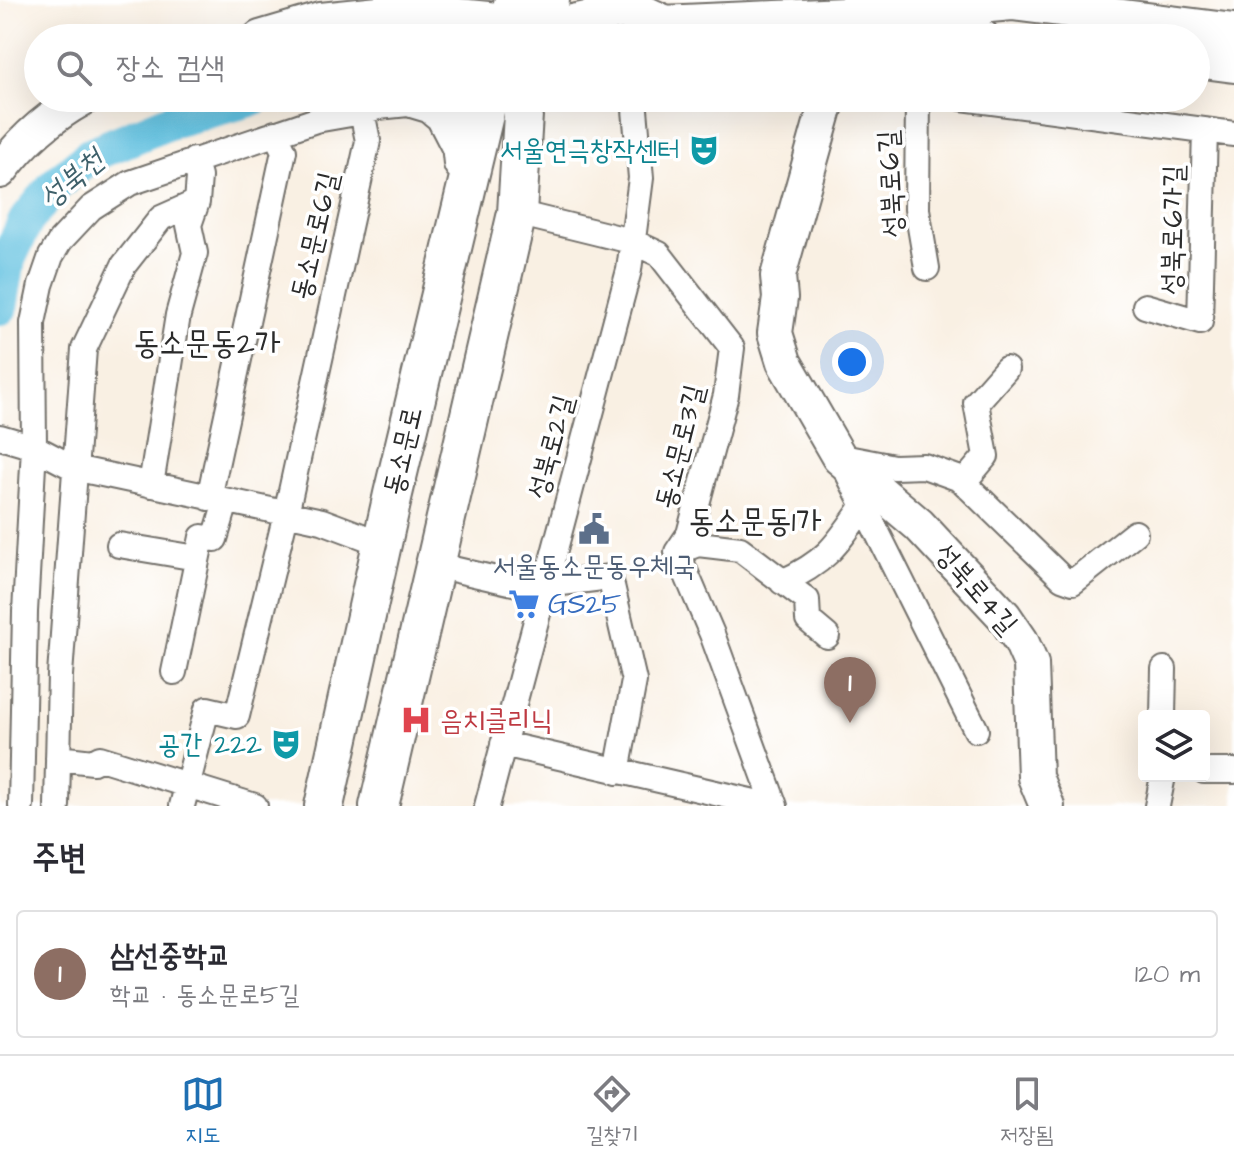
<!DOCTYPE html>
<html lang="ko">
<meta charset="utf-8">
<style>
:root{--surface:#fff;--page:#f7f7f7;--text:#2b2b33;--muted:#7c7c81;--line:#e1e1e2;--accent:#1f6fb2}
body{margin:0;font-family:"Architects Daughter","Poor Story",sans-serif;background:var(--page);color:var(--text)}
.controls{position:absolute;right:24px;bottom:24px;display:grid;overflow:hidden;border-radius:8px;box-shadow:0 8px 32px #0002}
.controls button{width:72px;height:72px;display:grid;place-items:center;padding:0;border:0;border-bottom:2px solid var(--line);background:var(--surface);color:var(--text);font:40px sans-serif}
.you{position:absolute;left:852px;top:362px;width:28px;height:28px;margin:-20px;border:6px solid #fff;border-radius:50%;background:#1a73e8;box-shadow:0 0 0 12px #1a73e833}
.badge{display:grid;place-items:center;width:52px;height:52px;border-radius:50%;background:var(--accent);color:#fff;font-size:26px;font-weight:700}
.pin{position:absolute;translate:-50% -66px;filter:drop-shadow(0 2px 4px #0008)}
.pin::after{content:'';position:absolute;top:42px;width:28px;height:24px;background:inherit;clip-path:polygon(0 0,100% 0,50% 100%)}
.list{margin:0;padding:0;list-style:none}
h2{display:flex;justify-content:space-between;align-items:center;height:104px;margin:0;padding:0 32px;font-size:34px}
h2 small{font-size:26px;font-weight:400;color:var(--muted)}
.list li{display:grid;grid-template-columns:52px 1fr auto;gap:24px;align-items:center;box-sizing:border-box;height:128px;margin:0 16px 16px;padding:0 16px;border:2px solid var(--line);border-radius:8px}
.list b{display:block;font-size:30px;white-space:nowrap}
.list p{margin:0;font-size:26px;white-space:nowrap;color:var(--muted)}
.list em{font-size:26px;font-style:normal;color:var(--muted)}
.icon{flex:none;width:44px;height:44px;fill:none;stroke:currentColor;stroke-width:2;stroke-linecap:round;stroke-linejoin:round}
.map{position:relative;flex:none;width:1234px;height:806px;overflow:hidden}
.search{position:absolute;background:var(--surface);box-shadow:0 8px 32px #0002;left:24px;right:24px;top:24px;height:88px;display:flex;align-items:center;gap:20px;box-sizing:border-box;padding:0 28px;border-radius:44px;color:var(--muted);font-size:30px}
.sheet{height:248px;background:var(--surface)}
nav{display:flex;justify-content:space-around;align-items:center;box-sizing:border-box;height:112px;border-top:2px solid var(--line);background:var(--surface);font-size:22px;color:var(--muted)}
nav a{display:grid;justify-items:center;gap:4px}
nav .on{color:var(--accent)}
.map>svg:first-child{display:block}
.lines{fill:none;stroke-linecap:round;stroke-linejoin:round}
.river{stroke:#62c1e0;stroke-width:36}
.street-casing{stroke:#73706b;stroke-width:28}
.secondary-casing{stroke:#73706b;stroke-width:38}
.primary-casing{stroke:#73706b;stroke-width:42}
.street{stroke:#fff;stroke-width:24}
.secondary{stroke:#fff;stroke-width:34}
.primary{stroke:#fff;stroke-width:38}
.labels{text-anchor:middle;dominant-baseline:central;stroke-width:7;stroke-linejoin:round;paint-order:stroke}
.culture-label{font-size:28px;fill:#0d838f;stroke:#fff;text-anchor:end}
.street-label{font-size:28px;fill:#2b2b2b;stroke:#fff}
.service-label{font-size:28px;fill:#4e5e75;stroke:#fff}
.shop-label{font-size:28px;fill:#366cbe;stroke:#fff;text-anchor:start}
.health-label{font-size:28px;fill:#be3a42;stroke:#fff;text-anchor:start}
.water-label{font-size:30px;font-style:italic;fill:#3e606a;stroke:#fff}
.quarter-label{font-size:32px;fill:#2b2b2b;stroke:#fff}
</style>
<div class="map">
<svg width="1234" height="806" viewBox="0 0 1234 806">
<rect width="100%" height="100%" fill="#fff"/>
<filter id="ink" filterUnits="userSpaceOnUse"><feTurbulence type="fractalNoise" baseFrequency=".0125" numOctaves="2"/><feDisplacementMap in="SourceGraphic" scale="16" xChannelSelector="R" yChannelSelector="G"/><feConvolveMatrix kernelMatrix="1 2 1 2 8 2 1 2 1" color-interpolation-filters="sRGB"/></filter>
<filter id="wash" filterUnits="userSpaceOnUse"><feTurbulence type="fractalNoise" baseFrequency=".006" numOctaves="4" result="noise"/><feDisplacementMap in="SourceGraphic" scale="32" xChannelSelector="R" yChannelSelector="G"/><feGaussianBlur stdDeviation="1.8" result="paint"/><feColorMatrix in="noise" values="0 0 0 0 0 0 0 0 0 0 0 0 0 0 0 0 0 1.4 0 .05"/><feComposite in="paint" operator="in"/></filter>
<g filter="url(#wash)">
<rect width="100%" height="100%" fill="#f9f0e3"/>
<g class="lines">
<path class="river" d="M0,307L8,259L26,221L55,185L92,154L176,119L254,98"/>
</g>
</g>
<g filter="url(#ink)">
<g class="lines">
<defs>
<path id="street" d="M918,98L917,209L927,268
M962,98L1234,134
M517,213L631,241L659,254L732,348L726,395L689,534L677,552
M1145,306L1200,322L1205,130
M0,437L34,447L74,468L322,521L383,544
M842,457L894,467L924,466L960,479L1062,578L1073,582L1135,533
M844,466L976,730
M964,482L986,456L976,403L1006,369
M151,485L178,315L195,253L189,225L197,202L199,177L194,160
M209,498L284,151L275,133
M119,545L197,558
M677,552L712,634L775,806
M677,552L698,544L740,549L807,600L808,620L827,636
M435,565L518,584L546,585L610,577L634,681L617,772
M782,582C826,562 836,546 863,507
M174,672L202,537L215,539L226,502
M1163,716L1164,669
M503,744L772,806
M58,758L93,762L100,758L255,806
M1204,771H1234
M21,806L25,612L34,447L33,323L41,285L51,256L60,241L91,208L130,183L316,120L362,112L378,107L408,104L428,110L439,119L455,150
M57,806L60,675L84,349L124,265L161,218L197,202
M182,806L207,709L237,716L286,514L368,141L362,112
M487,806L629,270L641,178L634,98
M1157,806L1163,776"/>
<path id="secondary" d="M550,27L622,11L661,23L912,12L1012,3L1234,31
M260,38L321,20L408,11L537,24
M909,38L956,35L983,38
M1196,60L1234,65
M828,98L778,276L780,298L775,333L784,362L839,457L919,525L1004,616L1021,641L1031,664L1035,777L1047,806
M0,171C22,141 50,116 83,98"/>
<path id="primary" d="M612,0L661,23
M387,13L433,38
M505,38L514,0
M537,38L550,0
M456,98L463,163
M324,806L393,494L488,98
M379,806L517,213L524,98"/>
</defs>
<use href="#street" class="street-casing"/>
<use href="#secondary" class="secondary-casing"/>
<use href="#primary" class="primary-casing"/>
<use href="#street" class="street"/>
<use href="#secondary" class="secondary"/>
<use href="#primary" class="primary"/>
</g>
</g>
<defs>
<symbol id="theatre-bare" viewBox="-9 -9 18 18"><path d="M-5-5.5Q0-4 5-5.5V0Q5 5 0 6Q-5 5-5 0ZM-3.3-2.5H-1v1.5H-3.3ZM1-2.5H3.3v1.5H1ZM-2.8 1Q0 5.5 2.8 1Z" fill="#0f9aa8" stroke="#fff" stroke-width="2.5" paint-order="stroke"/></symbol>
<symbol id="civic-bare" viewBox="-9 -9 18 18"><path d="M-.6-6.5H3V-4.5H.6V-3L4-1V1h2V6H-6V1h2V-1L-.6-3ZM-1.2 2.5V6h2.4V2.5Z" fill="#5c6f8a" stroke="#fff" stroke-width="2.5" paint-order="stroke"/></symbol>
<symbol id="supermarket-bare" viewBox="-9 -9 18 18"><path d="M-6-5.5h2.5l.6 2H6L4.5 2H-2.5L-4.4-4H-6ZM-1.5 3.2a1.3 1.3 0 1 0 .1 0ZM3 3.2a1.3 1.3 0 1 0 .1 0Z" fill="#3f7fe0" stroke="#fff" stroke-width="2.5" paint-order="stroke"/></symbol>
<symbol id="hospital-bare" viewBox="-9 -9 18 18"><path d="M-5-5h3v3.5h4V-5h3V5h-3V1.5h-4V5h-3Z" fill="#e0444e" stroke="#fff" stroke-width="2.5" paint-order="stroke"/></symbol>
</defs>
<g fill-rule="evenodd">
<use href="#theatre-bare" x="682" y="128" width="44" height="44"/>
<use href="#civic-bare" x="572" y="507" width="44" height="44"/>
<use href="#supermarket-bare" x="502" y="582" width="44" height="44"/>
<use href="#hospital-bare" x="394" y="698" width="44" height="44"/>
<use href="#theatre-bare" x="264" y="722" width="44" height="44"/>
</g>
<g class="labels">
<g class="culture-label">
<text x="680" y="150">서울연극창작센터</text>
<text x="262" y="744">공간 222</text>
</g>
<g class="street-label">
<text transform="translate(891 184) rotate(-93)">성북로6길</text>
<text transform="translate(1173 230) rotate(-89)">성북로6가길</text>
<text transform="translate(315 236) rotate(-77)">동소문로6길</text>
<text transform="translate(551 447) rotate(-75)">성북로2길</text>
<text transform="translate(680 447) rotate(-76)">동소문로3길</text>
<text transform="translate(403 451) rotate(-77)">동소문로</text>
<text transform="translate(976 589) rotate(49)">성북로4길</text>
</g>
<g class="service-label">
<text x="594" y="566">서울동소문동우체국</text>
</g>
<g class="shop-label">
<text x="548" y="604">GS25</text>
</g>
<g class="health-label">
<text x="440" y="720">음치클리닉</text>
</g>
<g class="water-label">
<text transform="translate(72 179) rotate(-40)">성북천</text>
</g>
<g class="quarter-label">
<text x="207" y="343">동소문동2가</text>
<text x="755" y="521">동소문동1가</text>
</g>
</g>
</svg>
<div class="controls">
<button><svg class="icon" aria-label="layers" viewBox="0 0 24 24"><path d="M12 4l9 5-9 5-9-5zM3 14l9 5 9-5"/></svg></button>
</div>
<div class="you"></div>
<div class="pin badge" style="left:850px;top:723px;background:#8d6e63">1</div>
<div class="search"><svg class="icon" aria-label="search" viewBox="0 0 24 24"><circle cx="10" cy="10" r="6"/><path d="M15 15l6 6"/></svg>장소 검색</div>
</div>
<section class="sheet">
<h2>주변<small></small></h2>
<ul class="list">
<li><span class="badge" style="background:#8d6e63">1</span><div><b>삼선중학교</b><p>학교 · 동소문로5길</p></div><em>120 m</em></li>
</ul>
</section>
<nav>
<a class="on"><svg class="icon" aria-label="map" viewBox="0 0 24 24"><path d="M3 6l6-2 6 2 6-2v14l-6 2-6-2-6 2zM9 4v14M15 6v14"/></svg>지도</a>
<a><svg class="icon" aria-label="directions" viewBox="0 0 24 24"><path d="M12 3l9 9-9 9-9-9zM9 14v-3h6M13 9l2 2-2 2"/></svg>길찾기</a>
<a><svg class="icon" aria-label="saved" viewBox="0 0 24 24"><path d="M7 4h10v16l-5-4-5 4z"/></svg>저장됨</a>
</nav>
